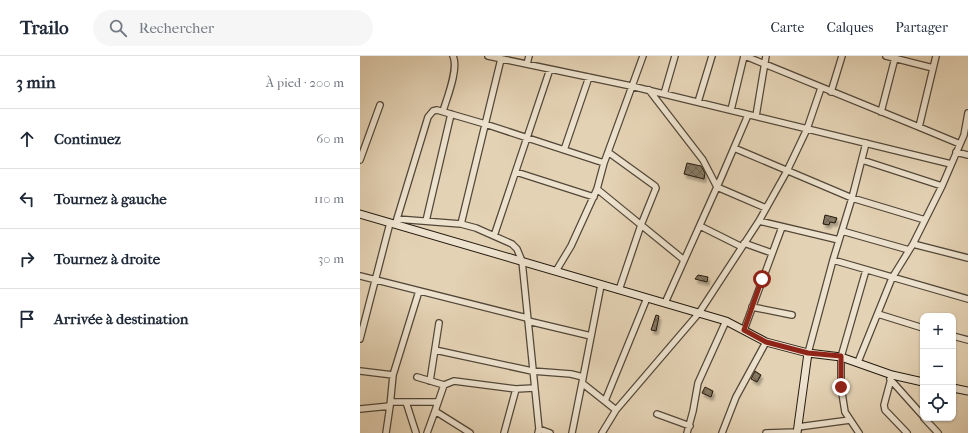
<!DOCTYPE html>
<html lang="fr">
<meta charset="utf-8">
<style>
:root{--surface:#fff;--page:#f6f6f7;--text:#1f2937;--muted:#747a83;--line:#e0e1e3}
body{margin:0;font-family:"IM FELL French Canon",serif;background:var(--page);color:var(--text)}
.controls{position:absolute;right:12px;bottom:12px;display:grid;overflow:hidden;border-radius:8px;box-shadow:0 1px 3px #0004}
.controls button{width:36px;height:36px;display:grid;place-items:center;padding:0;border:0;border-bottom:1px solid var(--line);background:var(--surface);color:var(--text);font:20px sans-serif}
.stop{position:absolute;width:12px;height:12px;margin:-9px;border:3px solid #8f2418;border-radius:50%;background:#fff}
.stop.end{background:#8f2418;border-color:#fff;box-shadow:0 1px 4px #0008}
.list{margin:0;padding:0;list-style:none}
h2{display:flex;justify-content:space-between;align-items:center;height:52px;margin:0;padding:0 16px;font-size:17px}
h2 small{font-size:13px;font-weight:400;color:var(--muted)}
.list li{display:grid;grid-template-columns:26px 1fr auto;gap:12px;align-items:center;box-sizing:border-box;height:60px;padding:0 16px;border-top:1px solid var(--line)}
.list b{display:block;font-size:15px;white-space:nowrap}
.list em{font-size:13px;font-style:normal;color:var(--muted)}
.icon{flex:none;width:22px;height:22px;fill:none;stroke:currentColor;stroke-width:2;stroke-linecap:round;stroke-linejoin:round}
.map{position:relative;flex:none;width:608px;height:377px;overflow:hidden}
header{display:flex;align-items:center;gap:24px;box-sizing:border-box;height:56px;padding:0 20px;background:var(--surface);border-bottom:1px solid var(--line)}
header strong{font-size:19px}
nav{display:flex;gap:22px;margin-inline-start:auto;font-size:14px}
.search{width:280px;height:36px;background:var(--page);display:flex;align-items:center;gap:10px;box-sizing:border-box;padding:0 14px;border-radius:22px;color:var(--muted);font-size:15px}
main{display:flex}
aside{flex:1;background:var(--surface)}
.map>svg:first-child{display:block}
.building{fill:url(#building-cross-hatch);stroke:#22190e;filter:url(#shadow)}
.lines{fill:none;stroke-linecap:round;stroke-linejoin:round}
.street-casing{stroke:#524738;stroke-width:8}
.secondary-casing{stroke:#22190e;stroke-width:9}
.street{stroke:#ede2ce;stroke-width:5.5}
.secondary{stroke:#ede2ce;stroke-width:7}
.route{stroke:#8f2418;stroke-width:5}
</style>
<header>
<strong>Trailo</strong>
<div class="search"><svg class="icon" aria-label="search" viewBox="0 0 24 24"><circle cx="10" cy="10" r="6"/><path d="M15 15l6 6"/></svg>Rechercher</div>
<nav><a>Carte</a><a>Calques</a><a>Partager</a></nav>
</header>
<main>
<aside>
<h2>3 min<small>À pied · 200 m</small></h2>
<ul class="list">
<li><svg class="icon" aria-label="ahead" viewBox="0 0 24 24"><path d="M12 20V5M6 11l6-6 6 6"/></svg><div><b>Continuez</b></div><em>60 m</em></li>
<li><svg class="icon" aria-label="left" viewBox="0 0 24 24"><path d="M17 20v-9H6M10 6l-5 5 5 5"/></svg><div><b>Tournez à gauche</b></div><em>110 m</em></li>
<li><svg class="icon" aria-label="right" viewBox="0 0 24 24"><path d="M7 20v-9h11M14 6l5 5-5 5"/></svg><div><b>Tournez à droite</b></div><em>30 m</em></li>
<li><svg class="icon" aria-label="arrive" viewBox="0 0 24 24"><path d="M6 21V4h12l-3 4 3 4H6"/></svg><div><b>Arrivée à destination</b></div></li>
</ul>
</aside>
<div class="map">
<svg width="608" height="377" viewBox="0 0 608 377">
<defs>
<pattern id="building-cross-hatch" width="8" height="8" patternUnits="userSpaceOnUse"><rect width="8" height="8" fill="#877964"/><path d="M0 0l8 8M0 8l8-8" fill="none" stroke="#6e6251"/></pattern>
<filter id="shadow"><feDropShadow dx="2" dy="3.5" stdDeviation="1" flood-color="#0004"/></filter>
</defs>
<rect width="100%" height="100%" fill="#e4d2b4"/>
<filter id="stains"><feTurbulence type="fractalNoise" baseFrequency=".005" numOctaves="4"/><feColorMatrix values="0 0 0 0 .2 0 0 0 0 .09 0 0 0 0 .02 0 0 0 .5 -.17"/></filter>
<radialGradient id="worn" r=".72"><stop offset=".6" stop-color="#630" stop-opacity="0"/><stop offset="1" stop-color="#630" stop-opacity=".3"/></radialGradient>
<path class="building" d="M327,107L341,110L345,117L344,123L324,118Z
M465,159L477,162L475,167L470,166L469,169L463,168Z
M338,219L348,221L347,226L335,223Z
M296,259L299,260L296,275L291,274Z
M395,315L401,319L397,326L391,323Z
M345,331L353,335L351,341L342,337Z"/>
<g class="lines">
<defs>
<path id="street" d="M128,0L271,30L591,108
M385,0L559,71L600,88
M526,0L573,12
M167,8L169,0
M289,34L343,104L357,131L406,152
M471,36L482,0
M304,38L315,0
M338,46L352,0
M371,54L384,0
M83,55C87,42 99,12 93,0
M521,56L535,2
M396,60L406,0
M559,71L576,0
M374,92L492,142L565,164
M204,94L229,21
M248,96L295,130L296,132L281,169L259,234
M596,96L608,99
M0,104L20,49
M502,104L582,130
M156,116L234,141
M237,133L324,204
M37,163L101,168L116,172L152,188L157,193L162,205L179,373L178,377
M66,165L91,58
M399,165L479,184
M36,166L68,61L73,55L77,54L125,68L244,107
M101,168L141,3
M340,170L382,191
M482,175L549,194
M134,180L190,13
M384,187L412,197
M553,188L608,202
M473,204L608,243
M196,215L211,190L237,133L244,107L283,0
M0,220L167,262
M241,229L222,327L256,354
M305,247L361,122L388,59
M392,251L432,259
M518,258L563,272
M168,265L231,280
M384,274L422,171
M593,280L608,284
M0,283L30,167
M75,294L172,315L211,318L223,321
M448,297L473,204L492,142L506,87
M498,306L532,222L553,188L582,130L604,79L608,57
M0,315L33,319
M532,319L524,349L525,354L547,377
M57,321L84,329
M530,323L563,360
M70,325L79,267
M245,345L287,242
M31,346H78
M46,346L56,377
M0,353L30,350
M297,358L330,370
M564,362L578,377
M438,371L490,364
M179,373L190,377
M26,377L30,350L33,319L59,235
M67,377L75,355
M110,377L75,355L84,329L94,325L156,333L174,332
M144,377L156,333
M212,377L222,327
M242,377L256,354L339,257L399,165L427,115L447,73L461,32
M327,377L333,355L338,327L366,265
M362,377L376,341L406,286
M406,377L437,376
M499,377L485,356L481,331V301L506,214"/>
<path id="secondary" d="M0,158L366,265L406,286L448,297L481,301L532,319L563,326
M593,332L608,335
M437,377L448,297"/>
</defs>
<use href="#street" class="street-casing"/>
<use href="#secondary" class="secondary-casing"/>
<use href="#street" class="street"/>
<use href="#secondary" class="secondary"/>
</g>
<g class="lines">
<path class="route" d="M402,223L384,274L406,286L448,297L481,300V331"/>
</g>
<rect width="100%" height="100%" filter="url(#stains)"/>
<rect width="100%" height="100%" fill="url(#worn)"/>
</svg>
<div class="controls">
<button>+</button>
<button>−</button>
<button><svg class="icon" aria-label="locate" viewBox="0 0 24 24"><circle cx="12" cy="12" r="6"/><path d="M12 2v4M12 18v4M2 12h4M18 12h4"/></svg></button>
</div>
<div class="stop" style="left:402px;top:223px"></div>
<div class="stop end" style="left:481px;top:331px"></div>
</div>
</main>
